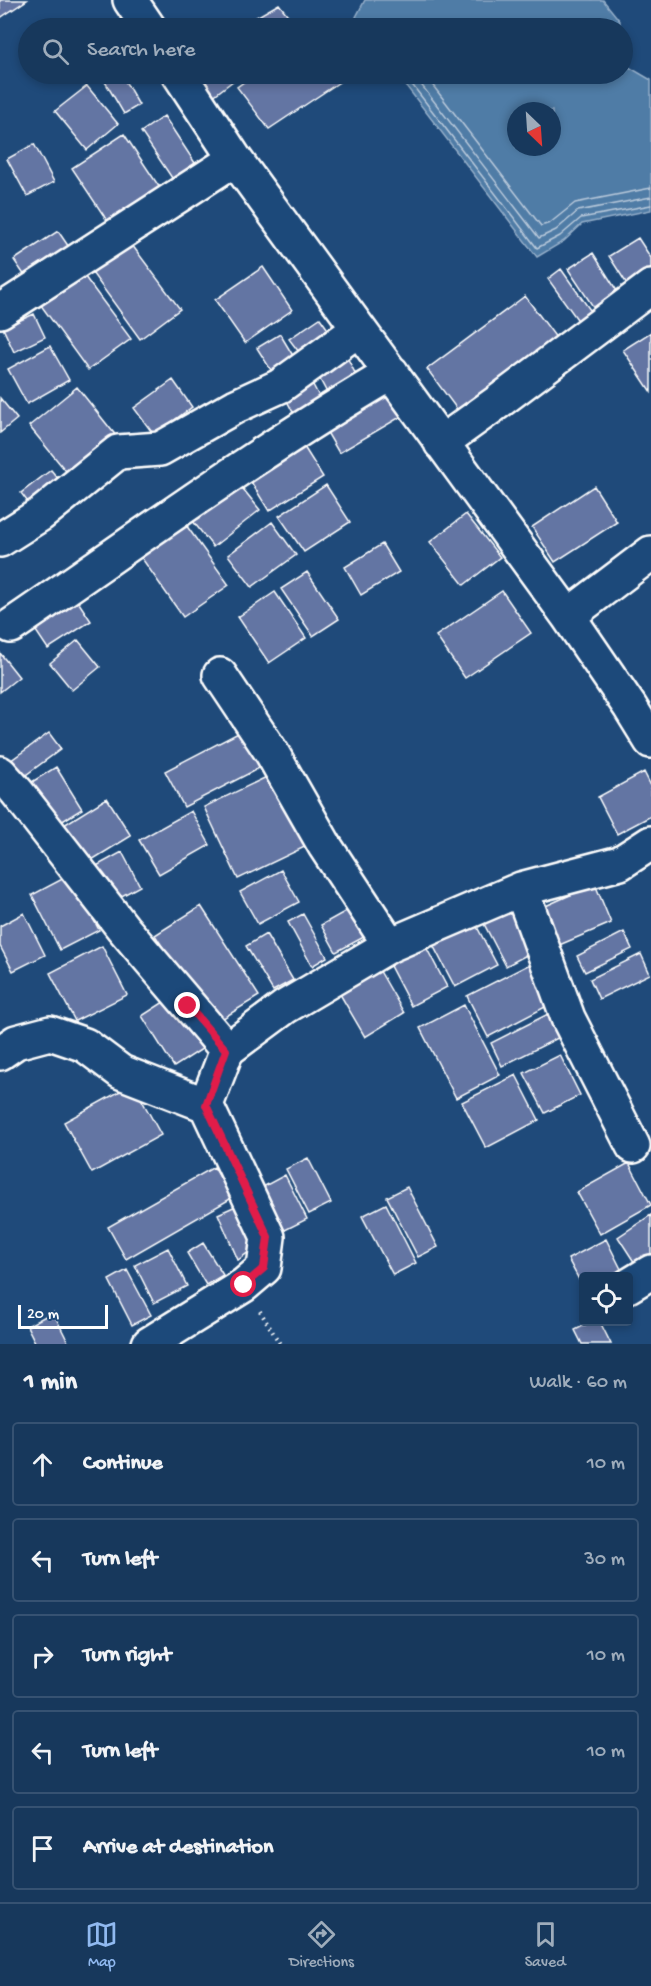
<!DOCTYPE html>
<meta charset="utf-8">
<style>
:root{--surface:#17385c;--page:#203f62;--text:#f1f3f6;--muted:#9eacbb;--line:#365272;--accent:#90b9f0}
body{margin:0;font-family:"Gochi Hand",sans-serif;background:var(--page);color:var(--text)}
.controls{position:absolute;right:18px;bottom:18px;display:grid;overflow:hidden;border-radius:6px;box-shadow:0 3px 9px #0003}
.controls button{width:54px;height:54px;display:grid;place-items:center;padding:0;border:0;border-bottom:2px solid var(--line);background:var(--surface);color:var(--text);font:30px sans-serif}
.compass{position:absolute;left:507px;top:102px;width:54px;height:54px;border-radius:50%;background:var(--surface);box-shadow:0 3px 9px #0003;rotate:155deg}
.scale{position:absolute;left:18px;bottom:15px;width:90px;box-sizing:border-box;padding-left:6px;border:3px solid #fff;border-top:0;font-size:16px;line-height:21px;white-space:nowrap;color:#fff;-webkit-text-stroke:4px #1f4a7a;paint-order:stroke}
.stop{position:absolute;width:18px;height:18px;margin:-14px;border:4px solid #e11d48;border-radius:50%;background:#fff}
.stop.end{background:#e11d48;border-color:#fff;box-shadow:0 2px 6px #0008}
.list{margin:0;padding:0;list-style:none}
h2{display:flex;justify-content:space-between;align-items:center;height:78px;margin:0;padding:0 24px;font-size:26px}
h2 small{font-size:20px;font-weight:400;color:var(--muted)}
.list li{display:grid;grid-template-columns:39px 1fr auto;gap:18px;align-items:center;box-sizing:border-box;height:84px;margin:0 12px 12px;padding:0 12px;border:2px solid var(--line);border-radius:6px}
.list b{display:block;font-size:22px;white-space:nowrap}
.list em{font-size:20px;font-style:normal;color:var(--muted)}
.icon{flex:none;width:33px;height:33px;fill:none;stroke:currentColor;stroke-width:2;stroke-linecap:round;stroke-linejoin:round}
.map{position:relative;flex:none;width:651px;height:1344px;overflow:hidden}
.search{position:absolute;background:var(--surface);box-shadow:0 3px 9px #0003;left:18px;right:18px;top:18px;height:66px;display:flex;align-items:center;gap:15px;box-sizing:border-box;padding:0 21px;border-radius:33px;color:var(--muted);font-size:22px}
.sheet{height:558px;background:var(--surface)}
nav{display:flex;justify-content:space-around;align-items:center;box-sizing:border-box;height:84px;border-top:2px solid var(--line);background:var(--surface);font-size:16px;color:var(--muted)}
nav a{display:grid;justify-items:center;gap:3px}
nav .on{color:var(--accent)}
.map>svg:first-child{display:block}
.water{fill:#507ba6;stroke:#96b0ca;stroke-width:1.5;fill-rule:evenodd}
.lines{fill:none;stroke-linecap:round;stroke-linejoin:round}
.shore{stroke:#b9cadb;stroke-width:1.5}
.building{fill:#6374a3;stroke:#fff;stroke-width:1.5}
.minor-casing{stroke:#fff;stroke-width:38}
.path{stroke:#fff;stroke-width:4;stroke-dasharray:1.5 4.5;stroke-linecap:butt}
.minor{stroke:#1f4a7a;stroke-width:33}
.route{stroke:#e11d48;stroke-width:8}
</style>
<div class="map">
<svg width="651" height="1344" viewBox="0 0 651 1344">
<rect width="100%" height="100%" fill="#1f4a7a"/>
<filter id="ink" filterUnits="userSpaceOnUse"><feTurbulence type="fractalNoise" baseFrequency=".0167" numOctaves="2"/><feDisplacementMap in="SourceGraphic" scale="12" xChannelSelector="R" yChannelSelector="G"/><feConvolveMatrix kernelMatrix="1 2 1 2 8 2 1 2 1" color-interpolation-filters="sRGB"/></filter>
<g filter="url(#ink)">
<path class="water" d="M365,0H603L620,21L619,28H364L356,17Z
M623,60L627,66L651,80V210L582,224L564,241L537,257L397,74H622ZM516,111H552V147H516Z"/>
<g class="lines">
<path class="shore" d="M404,74L537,248L560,236L581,218L651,205
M413,74L539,238L556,230L578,211L651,197
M424,74L541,226L550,223L575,203L651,188"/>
</g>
<path class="building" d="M0,0H27L0,18Z
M279,4L298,28H237Z
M115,74H121L139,105L124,114L104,80Z
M192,74H242L212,97Z
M255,74H344L347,77L269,129L237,87Z
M87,86L118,124L87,150L55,111Z
M164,116L197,166L174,181L141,132Z
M124,134L160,188L108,222L72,168Z
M34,144L54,182L27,196L7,159Z
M58,231L71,250L27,279L14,260Z
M638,238L651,258V281L632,292L609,256Z
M129,241L180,309L140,339L90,270Z
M593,253L624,302L600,317L568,269Z
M263,267L292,310L245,343L215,300Z
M561,269L595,317L582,326L548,279Z
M82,273L131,339L88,370L40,304Z
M525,296L560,343L462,416L427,369Z
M34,314L45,337L14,352L3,328Z
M320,318L332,335L302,356L289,339Z
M651,332V392L623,350Z
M280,334L298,364L276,378L257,348Z
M50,346L69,380L27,404L8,369Z
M346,355L362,387L332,402L316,372Z
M173,380L192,407L154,435L134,408Z
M312,383L324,406L297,420L285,397Z
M384,384L402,416L339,453L321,422Z
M77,387L117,437L70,476L29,426Z
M0,398L17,419L0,433Z
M299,439L323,477L269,511L245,472Z
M51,470L61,482L30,505L21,493Z
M235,479L260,510L213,547L189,516Z
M326,485L350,522L304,552L279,516Z
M594,486L617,522L555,562L532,527Z
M466,514L500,557L464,585L430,542Z
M181,518L229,585L183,617L136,550Z
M272,522L296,555L252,587L228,555Z
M382,544L399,572L361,595L345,567Z
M307,572L339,619L313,636L281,589Z
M502,591L531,633L465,678L436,636Z
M275,592L306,638L269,663L238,617Z
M73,594L91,621L48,649L30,622Z
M78,640L100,667L72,690L50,663Z
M0,653L19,677L0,692Z
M246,729L265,765L184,807L165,771Z
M49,733L61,749L15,783L3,766Z
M56,767L82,809L53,827L27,785Z
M277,772L311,844L238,879L204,807Z
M644,772L651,786V816L617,834L598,797Z
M107,798L131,836L82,866L59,828Z
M191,811L210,845L159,874L139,840Z
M122,852L140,886L107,904L89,870Z
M281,870L299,902L258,924L240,892Z
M70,875L99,930L60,950L32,895Z
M595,884L611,923L557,946L541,908Z
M201,906L259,996L212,1025L155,935Z
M516,906L538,949L506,966L483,922Z
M348,910L364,937L336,952L321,925Z
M24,913L45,955L13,971L0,946V926Z
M303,914L327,957L312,966L288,922Z
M475,923L497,965L455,987L433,945Z
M624,932L632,949L585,972L577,956Z
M266,934L293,980L273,991L246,946Z
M425,945L447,987L411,1006L389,964Z
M102,946L127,995L75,1021L50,973Z
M641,954L650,974L599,999L590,979Z
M530,964L551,1004L488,1037L467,996Z
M377,966L404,1013L365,1037L337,989Z
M170,998L202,1049L174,1067L142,1016Z
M464,1005L500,1075L456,1098L420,1028Z
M554,1011L566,1034L502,1066L491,1043Z
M560,1055L580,1095L545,1113L524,1073Z
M516,1075L539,1120L486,1148L462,1102Z
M133,1084L161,1135L92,1173L64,1122Z
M308,1158L331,1203L309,1214L286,1169Z
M629,1163L651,1205L600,1234L577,1192Z
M214,1167L232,1198L126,1259L108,1227Z
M285,1175L307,1219L281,1232L259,1189Z
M407,1187L438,1247L418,1257L387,1197Z
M386,1204L416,1263L393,1275L362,1216Z
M238,1205L251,1239L250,1251L238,1260L218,1214Z
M651,1215V1260L638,1268L618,1237Z
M606,1239L624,1275L621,1276H584V1289L568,1259Z
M203,1243L223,1275L206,1285L187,1253Z
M168,1248L187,1286L154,1303L135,1265Z
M127,1270L151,1315L132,1325L109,1280Z
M53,1312L69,1344H36L27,1326Z
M591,1322H600L611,1344H582L575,1330Z"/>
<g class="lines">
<defs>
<path id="minor" d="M130,0L149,28
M179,74L235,159L568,616L630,707L651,741
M0,311L235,159
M441,443L498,402L651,287
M0,540L41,514L118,452L160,449L236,406L280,386L359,329
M568,616L651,553
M11,626C137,540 260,450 392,373
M220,675L272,753L325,846L390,945
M0,773L17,792L123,928L227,1050
M521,889L568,1018L633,1146
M0,1053L16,1042L50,1033L85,1045L121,1072L206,1105
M628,1286L651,1272
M149,1344L244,1285L264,1268L268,1237L206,1105L227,1050L285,1007L390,945L521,889L620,863L651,843"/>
</defs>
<use href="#minor" class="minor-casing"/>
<path class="path" d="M260,1311L280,1344"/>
<use href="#minor" class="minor"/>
</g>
</g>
<g class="lines" filter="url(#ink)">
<path class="route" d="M188,1006L226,1050L206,1105L268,1237L264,1268L244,1285"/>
</g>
</svg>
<div class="controls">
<button><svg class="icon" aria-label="locate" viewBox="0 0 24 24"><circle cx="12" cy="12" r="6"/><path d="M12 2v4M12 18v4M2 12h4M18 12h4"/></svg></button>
</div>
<svg class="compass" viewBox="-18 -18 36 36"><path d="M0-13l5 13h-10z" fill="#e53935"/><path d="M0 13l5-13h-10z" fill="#9eacbb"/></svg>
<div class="scale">20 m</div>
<div class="stop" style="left:244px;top:1285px"></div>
<div class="stop end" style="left:188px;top:1006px"></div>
<div class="search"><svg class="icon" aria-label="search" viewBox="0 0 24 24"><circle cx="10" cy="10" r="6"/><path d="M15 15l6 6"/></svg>Search here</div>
</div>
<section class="sheet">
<h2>1 min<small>Walk · 60 m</small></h2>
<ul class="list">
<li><svg class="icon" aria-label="ahead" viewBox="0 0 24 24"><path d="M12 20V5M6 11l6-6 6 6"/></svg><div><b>Continue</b></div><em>10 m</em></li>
<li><svg class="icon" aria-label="left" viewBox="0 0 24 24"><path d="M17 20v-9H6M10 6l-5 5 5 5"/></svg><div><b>Turn left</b></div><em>30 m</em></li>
<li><svg class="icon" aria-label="right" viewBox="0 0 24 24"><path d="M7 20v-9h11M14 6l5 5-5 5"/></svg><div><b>Turn right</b></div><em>10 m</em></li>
<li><svg class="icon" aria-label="left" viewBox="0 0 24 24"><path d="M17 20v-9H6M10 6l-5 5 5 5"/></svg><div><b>Turn left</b></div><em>10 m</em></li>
<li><svg class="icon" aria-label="arrive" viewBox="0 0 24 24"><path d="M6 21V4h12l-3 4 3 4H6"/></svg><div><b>Arrive at destination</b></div></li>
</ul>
</section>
<nav>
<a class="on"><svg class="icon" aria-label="map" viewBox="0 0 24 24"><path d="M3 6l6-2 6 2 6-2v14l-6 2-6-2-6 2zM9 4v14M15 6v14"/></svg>Map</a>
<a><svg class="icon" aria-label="directions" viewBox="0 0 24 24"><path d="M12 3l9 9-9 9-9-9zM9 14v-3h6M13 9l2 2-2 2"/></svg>Directions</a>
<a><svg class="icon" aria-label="saved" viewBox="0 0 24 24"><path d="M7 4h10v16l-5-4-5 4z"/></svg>Saved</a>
</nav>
